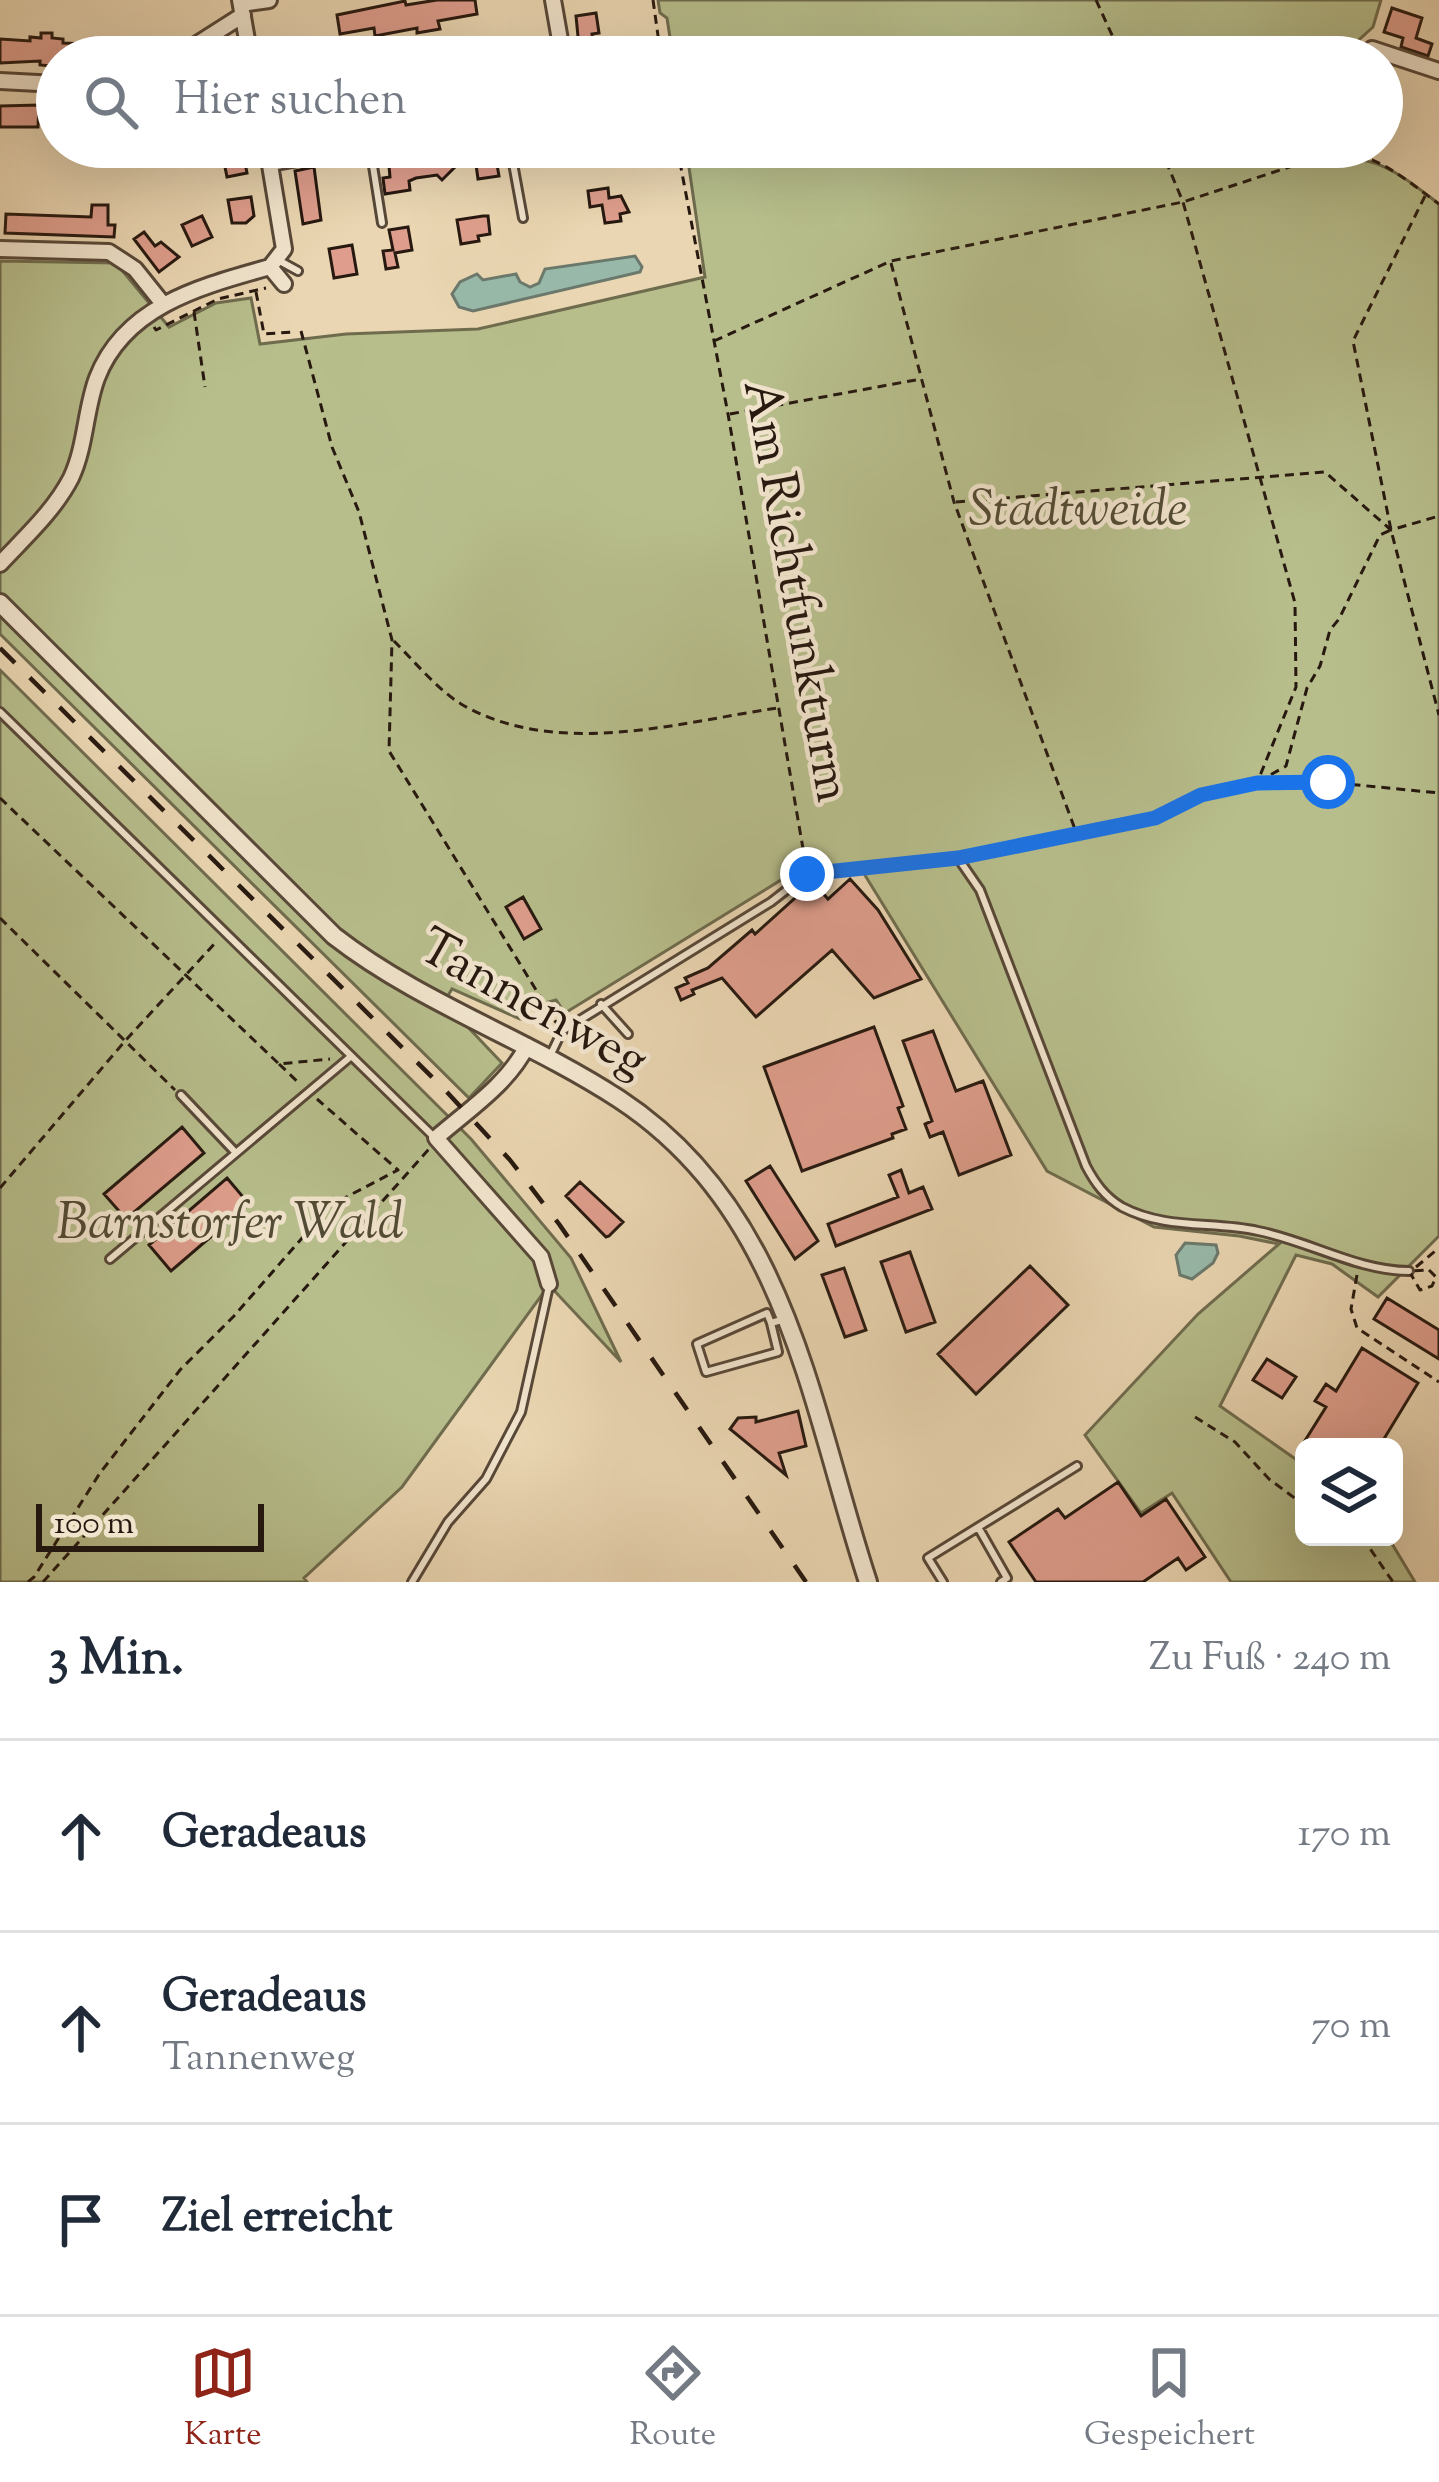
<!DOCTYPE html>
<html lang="de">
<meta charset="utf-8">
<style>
:root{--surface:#fff;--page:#f2f2f3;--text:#1f2937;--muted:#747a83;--line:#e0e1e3;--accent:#8f2418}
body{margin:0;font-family:"Sorts Mill Goudy",serif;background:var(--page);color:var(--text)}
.controls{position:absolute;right:36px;bottom:36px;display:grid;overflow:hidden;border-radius:18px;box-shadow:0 12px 48px #0002}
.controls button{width:108px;height:108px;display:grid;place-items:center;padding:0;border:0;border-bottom:3px solid var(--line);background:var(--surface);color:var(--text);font:60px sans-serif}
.scale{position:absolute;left:36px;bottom:30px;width:228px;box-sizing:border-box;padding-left:12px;border:6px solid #271910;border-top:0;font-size:33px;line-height:42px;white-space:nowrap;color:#271910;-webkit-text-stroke:9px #f1e4cd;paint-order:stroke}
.stop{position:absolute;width:36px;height:36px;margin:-27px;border:9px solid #1a73e8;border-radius:50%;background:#fff}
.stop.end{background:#1a73e8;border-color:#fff;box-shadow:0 3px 12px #0008}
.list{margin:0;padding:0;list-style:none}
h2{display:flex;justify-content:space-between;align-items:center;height:156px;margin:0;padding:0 48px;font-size:51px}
h2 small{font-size:39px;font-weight:400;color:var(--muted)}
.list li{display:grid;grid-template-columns:78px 1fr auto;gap:36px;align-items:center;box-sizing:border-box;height:192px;padding:0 48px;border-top:3px solid var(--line)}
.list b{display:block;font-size:45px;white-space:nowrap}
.list p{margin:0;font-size:39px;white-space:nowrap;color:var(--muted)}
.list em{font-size:39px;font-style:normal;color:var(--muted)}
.icon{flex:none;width:66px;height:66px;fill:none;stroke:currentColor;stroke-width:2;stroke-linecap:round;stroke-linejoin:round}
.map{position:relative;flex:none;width:1439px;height:1582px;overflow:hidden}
.search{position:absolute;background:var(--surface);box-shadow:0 12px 48px #0002;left:36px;right:36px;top:36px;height:132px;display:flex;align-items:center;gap:30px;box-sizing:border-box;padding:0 42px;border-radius:66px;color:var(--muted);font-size:45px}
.sheet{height:732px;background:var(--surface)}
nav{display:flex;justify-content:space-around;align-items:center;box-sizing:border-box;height:168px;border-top:3px solid var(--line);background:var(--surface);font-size:33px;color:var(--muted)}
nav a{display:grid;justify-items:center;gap:6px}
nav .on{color:var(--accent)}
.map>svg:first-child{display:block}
.green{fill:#b7be8c;stroke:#6f6c4e;stroke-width:3}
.water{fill:#98b9aa;stroke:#6b796c;stroke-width:3}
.building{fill:#df9e8d;stroke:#271910;stroke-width:3}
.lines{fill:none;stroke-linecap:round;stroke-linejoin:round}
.service-casing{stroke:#584838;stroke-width:12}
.minor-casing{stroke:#584838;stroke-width:20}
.tertiary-casing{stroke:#584838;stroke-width:22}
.path{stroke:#271910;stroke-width:3;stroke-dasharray:9 6;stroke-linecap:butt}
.service{stroke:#f1e4cd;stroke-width:6}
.minor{stroke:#f1e4cd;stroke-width:14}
.tertiary{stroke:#f1e4cd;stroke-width:16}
.rail{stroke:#271910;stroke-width:4.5;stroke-dasharray:21 21;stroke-linecap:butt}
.route{stroke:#1a73e8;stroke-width:15}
.labels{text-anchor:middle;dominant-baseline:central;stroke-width:9;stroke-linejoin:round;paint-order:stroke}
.park-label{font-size:51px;font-style:italic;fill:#524b35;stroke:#f1e4cd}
.street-label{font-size:51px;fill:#271910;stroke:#f1e4cd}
</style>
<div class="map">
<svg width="1439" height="1582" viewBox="0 0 1439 1582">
<rect width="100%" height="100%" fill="#ead6b2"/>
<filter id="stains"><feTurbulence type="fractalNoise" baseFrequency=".00167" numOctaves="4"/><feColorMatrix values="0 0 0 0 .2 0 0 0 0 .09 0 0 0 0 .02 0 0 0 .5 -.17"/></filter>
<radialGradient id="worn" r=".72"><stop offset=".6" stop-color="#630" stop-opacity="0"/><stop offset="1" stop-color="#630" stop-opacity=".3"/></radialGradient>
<path class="green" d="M658,0H1381L1373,27L1340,57H673L667,18L660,13Z
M686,147H1312L1316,157L1327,164C1370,147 1405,178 1439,204V1236L1378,1297L1332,1264L1296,1255L1220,1406L1304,1465V1537H1388L1415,1582H1231L1172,1493L1141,1513L1085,1435L1198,1314L1279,1244L1239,1236L1154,1227L1047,1171L863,872L807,874L781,880L565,1013L556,1000L527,1008V1019H520L452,989L444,1002L502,1063L469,1098L0,634V261L116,263L169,327L216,303L251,298L260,344L346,334L478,329L705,277Z
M0,670L471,1139L571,1258L621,1362L549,1285L402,1487L304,1578L307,1582H0Z"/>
<path class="water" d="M635,256L642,267L640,272L473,311L459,307L452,294L460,282L477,274L483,280L516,274L520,282L530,287L539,283L545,269Z
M1185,1243L1216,1245L1218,1253L1213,1263L1192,1279L1180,1275L1176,1255Z"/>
<path class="building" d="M437,0H475L477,14L438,21L440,29L417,33V28L375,36L374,28L340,34L337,15L405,1L406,5Z
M1392,8L1422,18L1416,38L1432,44L1428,56L1401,47L1403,38L1384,32Z
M596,13L599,33L592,34L596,57H580L576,16Z
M41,33H52V38L63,39V43L109,45L108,57H57L51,66L40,65V61L0,63V39L30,41V37L41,38Z
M1382,75L1397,80L1392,96L1397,98L1392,116L1387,114L1385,120Z
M39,105L38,127H0V106Z
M221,147H242L247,173L227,177Z
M494,147L499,176L478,179L474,150Z
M449,154L451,163L456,166L442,180L437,175L416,178L409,181L410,190L385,194L383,178L390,177L389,166Z
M314,167L321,220L303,224L295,171Z
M608,188L609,198L621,196L629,212L620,214L621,221L605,223L602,205L590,207L588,191Z
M251,197L254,216L246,223H232L228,200Z
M92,205H108V225H115L114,237L5,233L6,214L91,217Z
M202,216L212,237L192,246L182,225Z
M483,216H488L490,234L478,236L479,241L461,244L457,220Z
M408,227L412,250L395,253L398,267L386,269L383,251L393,250L389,230Z
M144,232L155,246L161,242L179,257L159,272L134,239Z
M352,245L357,274L334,278L329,249Z
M850,879L878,910L921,979L874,998L832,950L756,1017L722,978L692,990L694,994L681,1000L676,988L688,983L685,978L708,968L752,930L755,934L813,882L828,899Z
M523,897L541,929L524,939L506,907Z
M874,1027L903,1106L898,1108L906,1129L892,1134L893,1138L802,1171L764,1067Z
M933,1031L956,1091L983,1081L1011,1155L959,1175L943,1132L930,1137L925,1124L932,1121L903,1041Z
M182,1127L204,1153L126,1219L104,1194Z
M770,1166L818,1241L795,1259L746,1181Z
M901,1170L909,1193L923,1187L932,1209L836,1246L828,1224L898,1197L889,1175Z
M227,1178L249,1204L171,1271L149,1245Z
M580,1182L623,1222L609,1236L606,1237L566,1196Z
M910,1252L935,1322L906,1332L881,1262Z
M1030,1266L1068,1305L976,1394L938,1354Z
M844,1268L866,1330L845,1337L822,1275Z
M1387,1298L1439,1330V1359L1374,1319Z
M1362,1348L1418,1383L1379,1447H1301L1326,1407L1315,1401L1326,1384L1336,1391Z
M1267,1359L1296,1377L1282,1398L1253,1380Z
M798,1411L806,1446L779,1453L786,1475L730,1429L738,1418L756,1417V1422Z
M1118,1482L1141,1516L1166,1499L1205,1557L1186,1570L1178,1558L1143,1582H1036L1009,1542L1058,1509L1065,1518Z"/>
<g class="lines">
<defs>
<path id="service" d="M370,147L382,223
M510,147L523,218
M278,260L298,271
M0,712L433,1136
M601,1004L628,1034
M549,1058L562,1031L771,902L807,874L958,858L980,890L1086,1166C1095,1183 1105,1197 1122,1207C1166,1230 1212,1221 1258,1231C1309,1241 1358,1271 1409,1271
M181,1095L236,1153
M110,1259L349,1058
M771,1323L778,1352L706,1372L697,1344L767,1313L771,1323L785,1319
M978,1527L1007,1578L1001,1582
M412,1582L448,1522L486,1479L521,1412L549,1286
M943,1582L928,1558L1077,1466"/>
<path id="minor" d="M240,0L250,57
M553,0L563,57
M241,4L269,0
M1372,49L1439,71
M177,57L243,15
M0,81L57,84
M270,163L361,147
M0,249L109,252L135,269L163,304
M270,267L284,284
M0,564C25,537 54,511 71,478C86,446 85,410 97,378C125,305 203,286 270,267L284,249L267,147
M527,1046C507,1085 468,1110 436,1138L541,1257L549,1284"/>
<path id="tertiary" d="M0,603L334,936C420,1003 527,1039 619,1099C788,1210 810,1405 868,1582"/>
</defs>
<use href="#service" class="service-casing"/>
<use href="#minor" class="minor-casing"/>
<use href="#tertiary" class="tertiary-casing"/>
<path class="path" d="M653,0L661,57
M1096,0L1122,57
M677,147L728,414L806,866
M1160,147L1183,202L1295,603L1296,687L1257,783
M1425,196L1353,341L1391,530L1439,715
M891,263L954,502L1076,832
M256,292L264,334L293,332
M194,312L205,387
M154,327L156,330L218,299L266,288
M301,331L332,447L359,512L392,640L389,751L557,1024
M714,341L891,261L1183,202L1335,152C1376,152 1407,181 1439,204
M730,414L921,379
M956,502L1325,472L1391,530L1439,516
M394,641C414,661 437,689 461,704C556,759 676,723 777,708
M1258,782L1286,766L1307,688L1320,666L1330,630L1339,619L1380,535L1391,530
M0,798L279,1064L330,1059
M972,855L1155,818L1201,795L1257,783L1327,782L1439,793
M0,918L175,1090
M279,1064L300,1084
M0,1188L125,1041L217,941
M1416,1267L1439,1248
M1429,1270L1436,1277L1432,1286L1420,1290L1409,1271Z
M1357,1275L1351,1309L1357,1328L1439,1382
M1195,1417L1235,1442L1269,1479L1304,1505
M1362,1537L1393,1582
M28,1582L34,1577L100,1473L180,1370L234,1316L331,1205L398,1170L317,1099
M43,1582L429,1149"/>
<use href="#service" class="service"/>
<use href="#minor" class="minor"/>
<use href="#tertiary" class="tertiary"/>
<path class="rail" d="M0,648L445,1090L510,1160L559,1224L806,1582"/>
</g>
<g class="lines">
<path class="route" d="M807,874L958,858L1155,818L1201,795L1257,783L1328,782"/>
</g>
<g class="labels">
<g class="park-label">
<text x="1078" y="511">Stadtweide</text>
<text x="230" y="1224">Barnstorfer Wald</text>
</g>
<g class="street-label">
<text transform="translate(794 591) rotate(80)">Am Richtfunkturm</text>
<text transform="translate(532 1006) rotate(29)">Tannenweg</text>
</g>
</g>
<rect width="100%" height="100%" filter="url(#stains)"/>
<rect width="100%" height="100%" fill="url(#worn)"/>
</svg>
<div class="controls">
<button><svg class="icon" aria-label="layers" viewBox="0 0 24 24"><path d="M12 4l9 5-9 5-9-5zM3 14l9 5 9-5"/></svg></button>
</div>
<div class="scale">100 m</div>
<div class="stop" style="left:1328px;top:782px"></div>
<div class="stop end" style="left:807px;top:874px"></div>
<div class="search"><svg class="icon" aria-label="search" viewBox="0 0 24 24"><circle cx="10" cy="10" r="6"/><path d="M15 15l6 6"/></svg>Hier suchen</div>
</div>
<section class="sheet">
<h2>3 Min.<small>Zu Fuß · 240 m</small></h2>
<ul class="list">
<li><svg class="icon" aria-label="ahead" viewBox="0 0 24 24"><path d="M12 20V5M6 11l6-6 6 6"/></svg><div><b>Geradeaus</b></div><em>170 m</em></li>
<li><svg class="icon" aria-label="ahead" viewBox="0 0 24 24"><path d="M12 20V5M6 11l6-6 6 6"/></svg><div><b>Geradeaus</b><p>Tannenweg</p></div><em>70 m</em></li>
<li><svg class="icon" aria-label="arrive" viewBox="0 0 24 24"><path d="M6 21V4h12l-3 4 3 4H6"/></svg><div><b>Ziel erreicht</b></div></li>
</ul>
</section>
<nav>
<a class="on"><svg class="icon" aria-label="map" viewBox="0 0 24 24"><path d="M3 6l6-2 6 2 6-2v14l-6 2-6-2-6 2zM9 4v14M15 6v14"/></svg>Karte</a>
<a><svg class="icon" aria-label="directions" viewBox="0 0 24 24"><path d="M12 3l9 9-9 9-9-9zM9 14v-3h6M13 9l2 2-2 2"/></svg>Route</a>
<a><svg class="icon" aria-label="saved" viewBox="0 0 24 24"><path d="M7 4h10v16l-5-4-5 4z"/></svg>Gespeichert</a>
</nav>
